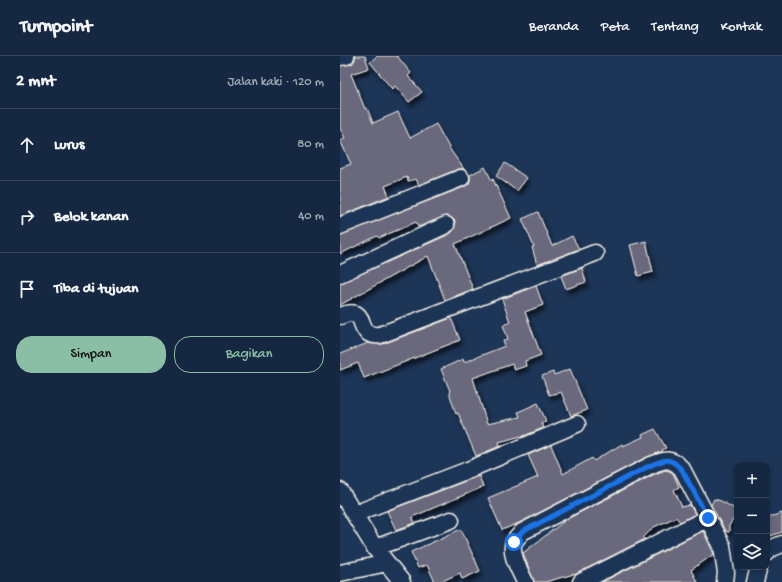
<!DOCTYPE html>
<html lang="id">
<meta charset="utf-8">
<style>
:root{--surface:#162841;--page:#23344c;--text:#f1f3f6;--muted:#9ea6b1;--line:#35445a;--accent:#8abfa5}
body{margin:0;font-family:"Gochi Hand",sans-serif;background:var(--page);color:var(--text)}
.controls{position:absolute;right:12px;bottom:12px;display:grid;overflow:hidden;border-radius:8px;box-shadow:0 2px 6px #0003}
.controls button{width:36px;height:36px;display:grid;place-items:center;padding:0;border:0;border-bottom:1px solid var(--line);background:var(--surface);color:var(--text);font:20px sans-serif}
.stop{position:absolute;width:12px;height:12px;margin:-9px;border:3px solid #1a73e8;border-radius:50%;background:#fff}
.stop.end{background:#1a73e8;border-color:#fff;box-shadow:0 1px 4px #0008}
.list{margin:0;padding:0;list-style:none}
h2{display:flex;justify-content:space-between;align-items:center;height:52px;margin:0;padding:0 16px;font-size:17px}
h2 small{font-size:13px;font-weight:400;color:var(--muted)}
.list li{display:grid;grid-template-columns:26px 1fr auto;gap:12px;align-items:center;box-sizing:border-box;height:72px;padding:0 16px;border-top:1px solid var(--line)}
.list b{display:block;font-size:15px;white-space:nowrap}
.list em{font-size:13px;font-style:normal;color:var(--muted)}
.actions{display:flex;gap:8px;padding:12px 16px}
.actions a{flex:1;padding:9px 0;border:1px solid var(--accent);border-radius:16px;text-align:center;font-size:14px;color:var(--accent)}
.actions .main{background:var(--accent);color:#111}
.icon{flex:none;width:22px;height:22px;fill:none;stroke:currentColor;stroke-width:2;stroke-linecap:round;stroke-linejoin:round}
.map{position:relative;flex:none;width:442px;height:526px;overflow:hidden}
header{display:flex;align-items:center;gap:24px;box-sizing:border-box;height:56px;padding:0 20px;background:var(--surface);border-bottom:1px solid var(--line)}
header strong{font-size:19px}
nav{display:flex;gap:22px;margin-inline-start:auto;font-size:14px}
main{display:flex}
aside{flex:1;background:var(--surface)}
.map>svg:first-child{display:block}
.building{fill:#6a687c;stroke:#f4f1e8;filter:url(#shadow)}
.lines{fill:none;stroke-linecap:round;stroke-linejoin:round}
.minor-casing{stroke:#f4f1e8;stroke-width:19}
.minor{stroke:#1d3557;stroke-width:16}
.route{stroke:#1a73e8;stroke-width:5}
</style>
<header>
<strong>Turnpoint</strong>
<nav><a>Beranda</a><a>Peta</a><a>Tentang</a><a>Kontak</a></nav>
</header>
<main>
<aside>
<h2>2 mnt<small>Jalan kaki · 120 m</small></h2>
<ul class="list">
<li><svg class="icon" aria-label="ahead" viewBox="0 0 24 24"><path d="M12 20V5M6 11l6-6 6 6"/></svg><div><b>Lurus</b></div><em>80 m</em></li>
<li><svg class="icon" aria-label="right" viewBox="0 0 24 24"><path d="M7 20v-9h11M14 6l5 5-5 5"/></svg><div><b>Belok kanan</b></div><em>40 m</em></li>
<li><svg class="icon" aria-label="arrive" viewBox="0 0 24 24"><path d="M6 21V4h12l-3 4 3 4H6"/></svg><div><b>Tiba di tujuan</b></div></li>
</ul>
<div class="actions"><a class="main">Simpan</a><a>Bagikan</a></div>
</aside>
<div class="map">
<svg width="442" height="526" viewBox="0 0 442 526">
<defs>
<filter id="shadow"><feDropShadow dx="2.5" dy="4.5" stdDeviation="2" flood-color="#0009"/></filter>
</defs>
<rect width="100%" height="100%" fill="#1d3557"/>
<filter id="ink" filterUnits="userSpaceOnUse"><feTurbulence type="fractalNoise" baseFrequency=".025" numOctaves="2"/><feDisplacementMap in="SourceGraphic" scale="8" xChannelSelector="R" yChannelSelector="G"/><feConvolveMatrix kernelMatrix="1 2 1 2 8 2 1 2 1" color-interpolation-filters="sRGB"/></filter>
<g filter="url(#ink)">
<path class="building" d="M15,0H25L29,12L11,18L25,53L27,52L33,67L58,56L70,82L96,68L111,95L124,113H118L79,129L76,123L68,125L67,121L45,130L49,140L0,160V112L11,108L0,84L5,82L0,72V10L12,8L15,4Z
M37,0H57L71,17L68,20L82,36L69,46L55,30L52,33L30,6Z
M165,107L187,122L177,135L156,120Z
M145,111L152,125L153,123L171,162L115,188L133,233L105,244L88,200L0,249V227L110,178L114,174L115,169V165L112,162L106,160L78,171L76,166L39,182L37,180L0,198V179L124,131L129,128L130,124V119Z
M198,156L212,190L232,180L239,193L197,209L192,191H194L182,163Z
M306,185L313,216L298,220L290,189Z
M242,212L246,226L226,233L221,220Z
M196,230L203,249L185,256L201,299L185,305L186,310L174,314L172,308L133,322L147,368L180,361L178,356L198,347L206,365L201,367L203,372L181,381V380L159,386L160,390L136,400L118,357L116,358L109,336L110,335L101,313L123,303L124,306L165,290L163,285L168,283L163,269L170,266L162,243Z
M111,262L120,284L24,322L18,307L0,314V298L28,287L43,288Z
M230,313L247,354L231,360L221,336L209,339L202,320L213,316L214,319Z
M315,373L326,392L322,394L323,395L305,402L181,466L162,474L148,442L198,421L188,399L211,389L223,418L252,402L254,405L282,388L283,390L303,381L302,379Z
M325,414L329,415L333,417L339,431L334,434L342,451L350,449L355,458L340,466L336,461L314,471L303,482L305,483L234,519V518L205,526H194L183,497L227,463L313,419Z
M139,420L143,431L72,461L75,467L56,474L47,455Z
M374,443L381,445L397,454V457L389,470V476L385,475L371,449Z
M442,457V476L430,480L427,472V462Z
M121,473L140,515L122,523L120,517L100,526H95L87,509L78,512L71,496Z
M363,475L374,498L351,514L357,526H262Z"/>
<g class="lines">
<defs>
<path id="minor" d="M0,1L6,0
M0,170L121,122
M0,218L106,169
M0,260C32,247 12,282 40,279L255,197
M0,435L35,492L62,526
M14,458L128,414L237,368
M35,492L111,464
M427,497L430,493L442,488
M0,517L47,507
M185,526C180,515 169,498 174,486C176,482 180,479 182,476L309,410C324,404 330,400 342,413L382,490L386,517L385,526
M241,526L368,462
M415,526L419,511"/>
</defs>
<use href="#minor" class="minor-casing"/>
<use href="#minor" class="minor"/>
</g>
</g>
<g class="lines" filter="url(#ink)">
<path class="route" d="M174,486L182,476L309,410C325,403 330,400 342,414L368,462"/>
</g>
</svg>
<div class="controls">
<button>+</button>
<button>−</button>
<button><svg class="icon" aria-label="layers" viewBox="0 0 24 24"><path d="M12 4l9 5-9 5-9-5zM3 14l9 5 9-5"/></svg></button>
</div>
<div class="stop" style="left:174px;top:486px"></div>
<div class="stop end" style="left:368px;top:462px"></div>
</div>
</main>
